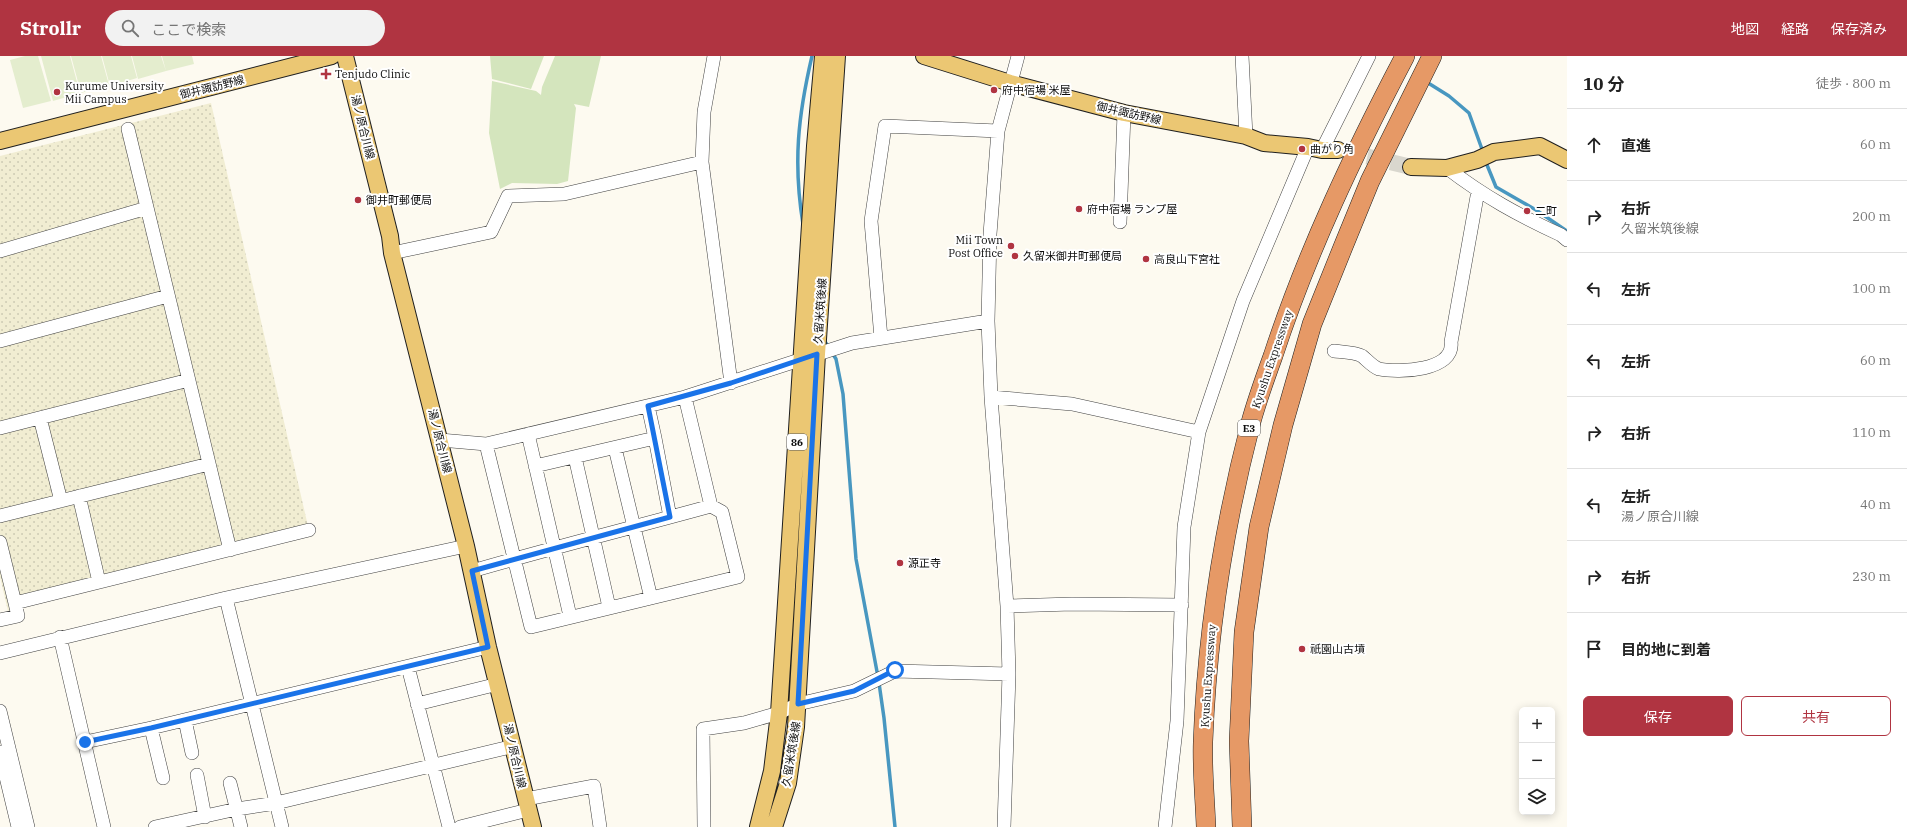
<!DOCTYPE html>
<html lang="ja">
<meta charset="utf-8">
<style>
:root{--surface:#fff;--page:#f2f2f2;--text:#222;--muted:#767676;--line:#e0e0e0;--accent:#b03441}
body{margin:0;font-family:"IBM Plex Serif","Noto Sans JP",serif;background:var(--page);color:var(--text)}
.controls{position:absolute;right:12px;bottom:12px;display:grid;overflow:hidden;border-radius:6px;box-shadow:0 2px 10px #0003}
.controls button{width:36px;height:36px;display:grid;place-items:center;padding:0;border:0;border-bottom:1px solid var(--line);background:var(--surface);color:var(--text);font:20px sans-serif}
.stop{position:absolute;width:12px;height:12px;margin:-9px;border:3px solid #1a73e8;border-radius:50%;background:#fff}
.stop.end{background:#1a73e8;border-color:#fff;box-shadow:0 1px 4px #0008}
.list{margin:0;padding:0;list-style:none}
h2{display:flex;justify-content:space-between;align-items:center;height:52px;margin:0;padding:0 16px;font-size:17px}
h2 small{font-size:13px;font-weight:400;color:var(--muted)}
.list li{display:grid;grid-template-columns:26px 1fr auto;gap:12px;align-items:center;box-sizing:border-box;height:72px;padding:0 16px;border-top:1px solid var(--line)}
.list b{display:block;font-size:15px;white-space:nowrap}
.list p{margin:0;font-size:13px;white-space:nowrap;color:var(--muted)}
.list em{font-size:13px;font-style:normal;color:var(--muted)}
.actions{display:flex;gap:8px;padding:12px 16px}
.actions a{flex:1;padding:9px 0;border:1px solid var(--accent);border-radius:6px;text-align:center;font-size:14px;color:var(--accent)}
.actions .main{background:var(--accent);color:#fff}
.icon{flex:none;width:22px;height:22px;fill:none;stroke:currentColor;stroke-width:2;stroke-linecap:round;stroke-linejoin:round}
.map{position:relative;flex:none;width:1567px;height:771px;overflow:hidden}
header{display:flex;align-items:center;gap:24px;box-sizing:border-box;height:56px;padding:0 20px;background:var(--accent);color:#fff}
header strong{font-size:19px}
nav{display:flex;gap:22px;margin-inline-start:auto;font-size:14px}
.search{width:280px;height:36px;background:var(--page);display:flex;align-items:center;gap:10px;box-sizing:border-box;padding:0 14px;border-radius:22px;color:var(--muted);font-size:15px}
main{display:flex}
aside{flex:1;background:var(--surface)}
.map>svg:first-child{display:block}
.farmland{fill:url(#farmland-dots)}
.grass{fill:#d4e5bd}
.pitch{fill:#e4edce}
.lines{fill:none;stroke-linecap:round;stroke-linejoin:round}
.stream{stroke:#4897c0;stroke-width:3.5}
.major-tunnel{stroke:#d9d7ce;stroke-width:16;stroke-dasharray:16 8;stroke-linecap:butt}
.minor-casing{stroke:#414141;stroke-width:14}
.major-casing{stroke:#1f1f1f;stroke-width:18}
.highway-casing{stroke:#1f1f1f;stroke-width:20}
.minor{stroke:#fff;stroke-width:13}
.major{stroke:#ebc773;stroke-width:16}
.highway{stroke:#e69966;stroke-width:19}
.route{stroke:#1a73e8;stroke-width:5}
.poi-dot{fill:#b03441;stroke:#fff;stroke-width:1.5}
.labels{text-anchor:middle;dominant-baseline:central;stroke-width:4;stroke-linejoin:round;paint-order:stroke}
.shield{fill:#fff;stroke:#565656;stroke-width:1}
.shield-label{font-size:10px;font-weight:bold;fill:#0e0e0e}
.poi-label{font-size:11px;fill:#0e0e0e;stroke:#fff;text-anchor:start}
.street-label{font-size:11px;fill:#0e0e0e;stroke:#fff}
</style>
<header>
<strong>Strollr</strong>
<div class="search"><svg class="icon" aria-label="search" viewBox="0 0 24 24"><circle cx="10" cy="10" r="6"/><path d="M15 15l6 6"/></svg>ここで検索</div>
<nav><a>地図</a><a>経路</a><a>保存済み</a></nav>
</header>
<main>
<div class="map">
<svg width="1567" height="771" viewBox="0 0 1567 771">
<defs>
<pattern id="farmland-dots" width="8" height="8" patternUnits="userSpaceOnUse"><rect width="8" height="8" fill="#f1edd2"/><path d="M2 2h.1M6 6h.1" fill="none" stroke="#cdcab3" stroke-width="1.8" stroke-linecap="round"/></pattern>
</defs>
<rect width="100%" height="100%" fill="#fdfaf0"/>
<path class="farmland" d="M211,47L310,479L8,555L0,521V100Z"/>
<path class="grass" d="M490,0H544L531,33L492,23Z
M555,0H601L589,51L574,48L576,52L568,125L557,128L512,127L500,133L489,77L492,25L536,35L541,39L542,31Z"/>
<path class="pitch" d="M25,0H38L51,45L23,52L10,4Z
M41,0H70L80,37L53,45Z
M71,0H101L109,29L81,37Z
M102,0H131L137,22L110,30Z
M132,0H161L166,15L138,23Z
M162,0H192L194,8L166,15Z"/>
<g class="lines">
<path class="stream" d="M1425,25L1449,40L1469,57L1483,96
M1485,104L1496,131L1536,154L1567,175
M803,168C793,107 798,60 812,0
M824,284L836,303L843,338L856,503L878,621
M879,627L884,662L895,771"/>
<path class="major-tunnel" d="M1344,95L1411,111"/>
<defs>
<path id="minor" d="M714,0L704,56L702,106L731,327
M1242,0L1246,80
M128,73L230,494
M1322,94L1369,0
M1447,112C1485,141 1518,159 1561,179L1567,184
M1120,166L1124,57
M0,195L147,152
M392,197L491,176L508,140L564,138L702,106
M881,282L871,165L885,70L998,75
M0,285L168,240
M1334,295C1342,296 1355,296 1362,300C1367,304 1373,311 1379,313C1399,317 1455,315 1451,286L1478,135
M685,341L711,450
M991,341L1072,348L1199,376
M40,362L61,445
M0,372L189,324
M528,378L570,560
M655,382L670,461
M440,384L486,388L685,341L852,287L988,265
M615,392L651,542
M575,401L609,551
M535,410L655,382L648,350
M79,440L99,526
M0,460L209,408
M0,486L15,547
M472,515C551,492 631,472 711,450L722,456L738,521L531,571L486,388
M226,542L282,771
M1007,550L1072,548L1182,549
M0,564L18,560L15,547L309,474
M60,581L104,771
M0,597L226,542L466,490
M408,611L449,771
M417,648L498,628
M0,655L28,771
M185,664L192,697
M151,672L163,722
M85,686L151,672L488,591
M0,696L18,771
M197,719L205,761
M230,727L241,771
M526,743L594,730L600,771
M155,771L237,753L276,747L514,690
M460,771L528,754
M704,771L703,673L744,667L779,657L798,648L854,635L895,615L1009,618
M1004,771L1009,618L1007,550L991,341L988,265L990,178L998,75L1018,0
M1165,771L1177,665L1184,471L1199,376L1243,245L1308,91"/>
<path id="major" d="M345,0L390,180L392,197L466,490L488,591L533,771
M924,0L1010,27L1124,57L1246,80L1264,87L1308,91L1322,94H1338
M0,85L332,0
M1411,111L1447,112L1477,104L1494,96L1540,90L1567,104
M758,771L772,715L779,657L815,90L823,0
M774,771L788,727L796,671L817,298L837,0"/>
<path id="highway" d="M1206,771C1205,743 1202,714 1203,686C1207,578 1224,470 1251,366C1257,344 1265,322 1273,300C1307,196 1354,97 1405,0
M1242,771L1239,685L1244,576L1259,471L1283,369L1312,268L1343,191L1370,125L1432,0"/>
</defs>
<use href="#minor" class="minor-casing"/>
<use href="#major" class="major-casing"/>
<use href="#highway" class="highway-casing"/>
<use href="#minor" class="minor"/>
<use href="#major" class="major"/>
<use href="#highway" class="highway"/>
</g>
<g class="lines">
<path class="route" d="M85,686L151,672L488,591L472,515L670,461L648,350L731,327L817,298L798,648L854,635L895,614"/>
</g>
<g class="poi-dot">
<path d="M324 12h4v4h4v4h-4v4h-4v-4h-4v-4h4z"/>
<circle cx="994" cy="34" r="4"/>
<circle cx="57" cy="36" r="4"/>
<circle cx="1302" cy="93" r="4"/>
<circle cx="358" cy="144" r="4"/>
<circle cx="1079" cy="153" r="4"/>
<circle cx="1527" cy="155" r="4"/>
<circle cx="1011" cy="190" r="4"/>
<circle cx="1015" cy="200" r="4"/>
<circle cx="1146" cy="203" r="4"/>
<circle cx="900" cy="507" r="4"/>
<circle cx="1302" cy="593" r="4"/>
</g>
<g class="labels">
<g class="shield">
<rect x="1238" y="364" width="22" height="16" rx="3"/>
<rect x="787" y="378" width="20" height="16" rx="3"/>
</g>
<g class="shield-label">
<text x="1249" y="372">E3</text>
<text x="797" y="386">86</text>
</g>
<g class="poi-label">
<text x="335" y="18">Tenjudo Clinic</text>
<text x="65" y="30">Kurume University<tspan x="65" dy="13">Mii Campus</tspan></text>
<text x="1002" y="34">府中宿場 米屋</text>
<text x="1310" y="93">曲がり角</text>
<text x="366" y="144">御井町郵便局</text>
<text x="1087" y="153">府中宿場 ランプ屋</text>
<text x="1535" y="155">二町</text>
<text x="1003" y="184" text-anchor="end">Mii Town<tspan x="1003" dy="13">Post Office</tspan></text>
<text x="1023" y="200">久留米御井町郵便局</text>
<text x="1154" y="203">高良山下宮社</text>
<text x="908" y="507">源正寺</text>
<text x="1310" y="593">祇園山古墳</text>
</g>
<g class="street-label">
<text transform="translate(212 31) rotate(-14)">御井諏訪野線</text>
<text transform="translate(1129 57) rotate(13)">御井諏訪野線</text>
<text transform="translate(363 71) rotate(76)">湯ノ原合川線</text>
<text transform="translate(820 255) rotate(-86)">久留米筑後線</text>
<text transform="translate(1272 303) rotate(-71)">Kyushu Expressway</text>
<text transform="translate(440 385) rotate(76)">湯ノ原合川線</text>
<text transform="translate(1208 620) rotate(-86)">Kyushu Expressway</text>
<text transform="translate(791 698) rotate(-81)">久留米筑後線</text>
<text transform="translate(515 700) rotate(77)">湯ノ原合川線</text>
</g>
</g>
</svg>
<div class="controls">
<button>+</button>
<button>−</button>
<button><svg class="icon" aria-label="layers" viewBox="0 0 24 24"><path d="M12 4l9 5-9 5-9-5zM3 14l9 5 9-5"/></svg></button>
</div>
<div class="stop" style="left:895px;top:614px"></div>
<div class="stop end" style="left:85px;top:686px"></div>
</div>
<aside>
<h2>10 分<small>徒歩 · 800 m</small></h2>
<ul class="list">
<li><svg class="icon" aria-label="ahead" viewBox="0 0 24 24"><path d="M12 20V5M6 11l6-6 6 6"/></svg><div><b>直進</b></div><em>60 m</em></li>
<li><svg class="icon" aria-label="right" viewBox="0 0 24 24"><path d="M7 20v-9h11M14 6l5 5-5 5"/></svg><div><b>右折</b><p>久留米筑後線</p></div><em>200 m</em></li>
<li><svg class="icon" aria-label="left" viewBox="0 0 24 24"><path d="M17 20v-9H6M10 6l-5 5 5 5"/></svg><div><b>左折</b></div><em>100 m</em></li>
<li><svg class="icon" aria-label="left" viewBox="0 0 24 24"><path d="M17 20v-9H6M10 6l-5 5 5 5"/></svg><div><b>左折</b></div><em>60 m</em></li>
<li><svg class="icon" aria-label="right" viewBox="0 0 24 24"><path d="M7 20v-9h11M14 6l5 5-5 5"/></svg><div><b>右折</b></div><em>110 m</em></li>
<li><svg class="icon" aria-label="left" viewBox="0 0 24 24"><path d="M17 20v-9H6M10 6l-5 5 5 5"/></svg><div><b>左折</b><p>湯ノ原合川線</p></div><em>40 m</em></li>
<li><svg class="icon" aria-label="right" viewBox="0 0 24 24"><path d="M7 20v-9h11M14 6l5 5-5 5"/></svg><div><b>右折</b></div><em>230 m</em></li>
<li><svg class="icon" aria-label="arrive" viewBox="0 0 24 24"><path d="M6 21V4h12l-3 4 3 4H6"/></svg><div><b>目的地に到着</b></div></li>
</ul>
<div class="actions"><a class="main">保存</a><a>共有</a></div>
</aside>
</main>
